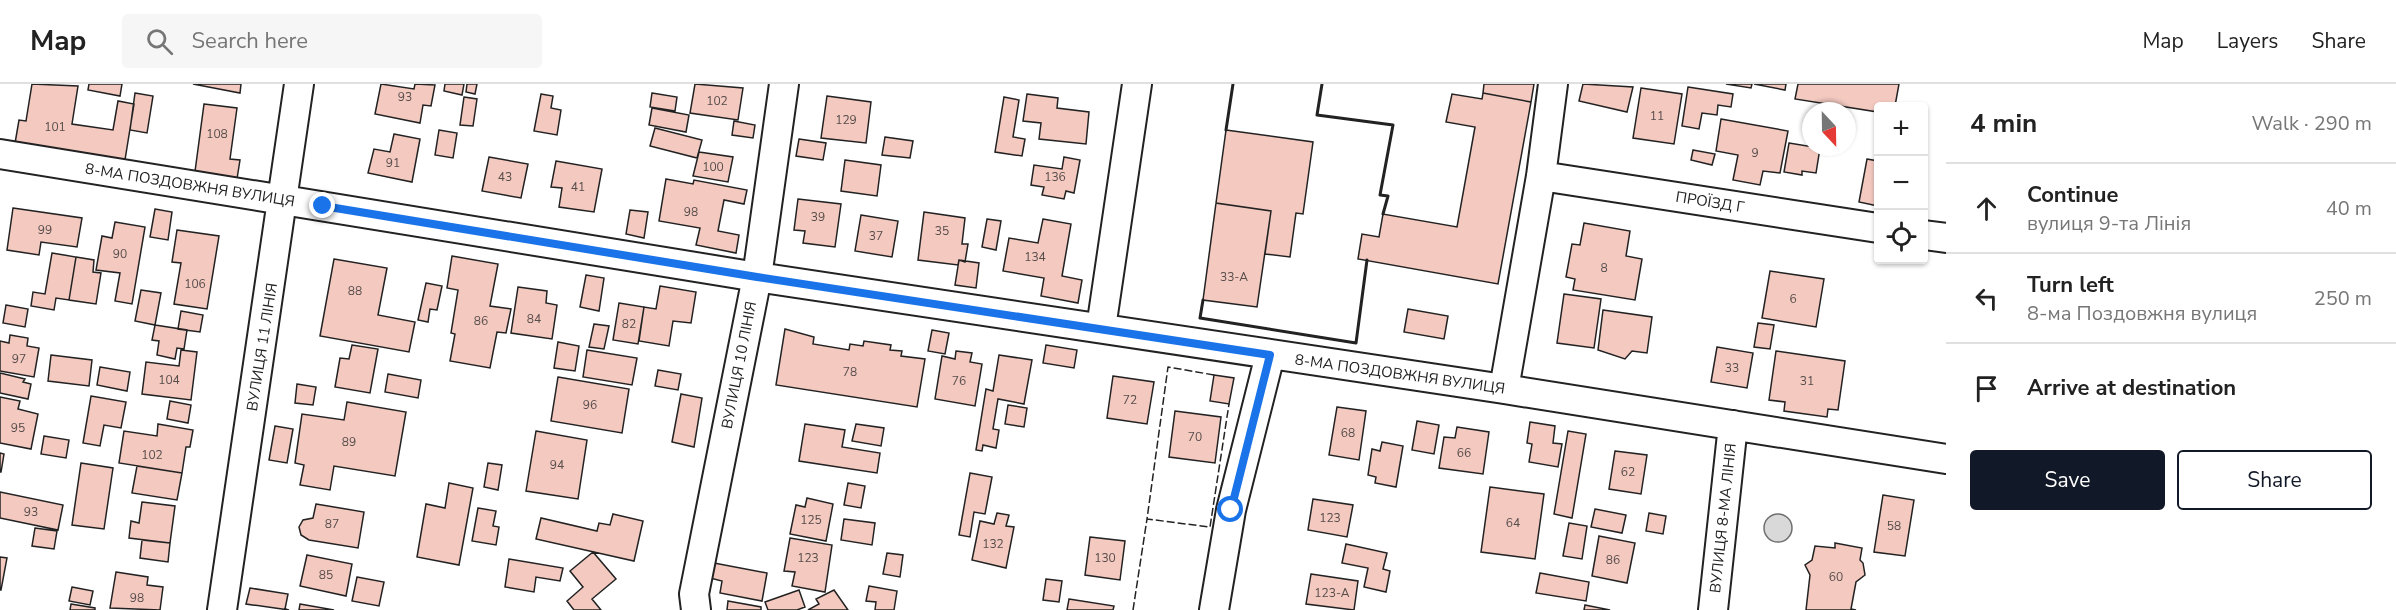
<!DOCTYPE html>
<meta charset="utf-8">
<style>
:root{--surface:#fff;--page:#f6f6f6;--text:#222;--muted:#767676;--line:#e0e0e0;--accent:#111827}
body{margin:0;font-family:"Nunito Sans",sans-serif;background:var(--page);color:var(--text)}
.controls{position:absolute;right:18px;top:18px;display:grid;overflow:hidden;border-radius:6px;box-shadow:0 2px 4px #0004}
.controls button{width:54px;height:54px;display:grid;place-items:center;padding:0;border:0;border-bottom:2px solid var(--line);background:var(--surface);color:var(--text);font:30px sans-serif}
.compass{position:absolute;left:1802px;top:18px;width:54px;height:54px;border-radius:50%;background:var(--surface);box-shadow:0 2px 4px #0004;rotate:158deg}
.stop{position:absolute;width:18px;height:18px;margin:-14px;border:4px solid #1a73e8;border-radius:50%;background:#fff}
.stop.end{background:#1a73e8;border-color:#fff;box-shadow:0 2px 6px #0008}
.list{margin:0;padding:0;list-style:none}
h2{display:flex;justify-content:space-between;align-items:center;height:78px;margin:0;padding:0 24px;font-size:26px}
h2 small{font-size:20px;font-weight:400;color:var(--muted)}
.list li{display:grid;grid-template-columns:39px 1fr auto;gap:18px;align-items:center;box-sizing:border-box;height:90px;padding:0 24px;border-top:2px solid var(--line)}
.list b{display:block;font-size:22px;white-space:nowrap}
.list p{margin:0;font-size:20px;white-space:nowrap;color:var(--muted)}
.list em{font-size:20px;font-style:normal;color:var(--muted)}
.actions{display:flex;gap:12px;padding:18px 24px}
.actions a{flex:1;padding:14px 0;border:2px solid var(--accent);border-radius:6px;text-align:center;font-size:21px;color:var(--accent)}
.actions .main{background:var(--accent);color:#fff}
.icon{flex:none;width:33px;height:33px;fill:none;stroke:currentColor;stroke-width:2;stroke-linecap:round;stroke-linejoin:round}
.map{position:relative;flex:none;width:1946px;height:526px;overflow:hidden}
header{display:flex;align-items:center;gap:36px;box-sizing:border-box;height:84px;padding:0 30px;background:var(--surface);border-bottom:2px solid var(--line)}
header strong{font-size:28px}
nav{display:flex;gap:33px;margin-inline-start:auto;font-size:21px}
.search{width:420px;height:54px;background:var(--page);display:flex;align-items:center;gap:15px;box-sizing:border-box;padding:0 21px;border-radius:6px;color:var(--muted);font-size:22px}
main{display:flex}
aside{flex:1;background:var(--surface)}
.map>svg:first-child{display:block}
.water{fill:#d9d9d9;stroke:#6f6f6f;stroke-width:1.5}
.building{fill:#f3c9c0;stroke:#222;stroke-width:1.5}
.lines{fill:none;stroke-linecap:round;stroke-linejoin:round}
.minor-casing{stroke:#222;stroke-width:32}
.minor{stroke:#fff;stroke-width:28}
.fence{stroke:#222;stroke-width:1.5;stroke-dasharray:8 3;stroke-linecap:butt}
.wall{stroke:#222;stroke-width:3}
.route{stroke:#1a73e8;stroke-width:8}
.labels{text-anchor:middle;dominant-baseline:central;stroke-width:4.5;stroke-linejoin:round;paint-order:stroke}
.number-label{font-size:12px;fill:#564c4a}
.street-label{font-size:15px;fill:#222;stroke:#fff}
</style>
<header>
<strong>Map</strong>
<div class="search"><svg class="icon" aria-label="search" viewBox="0 0 24 24"><circle cx="10" cy="10" r="6"/><path d="M15 15l6 6"/></svg>Search here</div>
<nav><a>Map</a><a>Layers</a><a>Share</a></nav>
</header>
<main>
<div class="map">
<svg width="1946" height="526" viewBox="0 0 1946 526">
<rect width="100%" height="100%" fill="#fff"/>
<path class="water" d="M1764 444a14 14 0 1 1 28 0a14 14 0 1 1-28 0Z"/>
<path class="building" d="M32,0L78,2L72,40L113,46L118,17L134,20L124,82L14,65L19,36L26,37Z
M89,0H122L120,12L88,6Z
M193,0H241L240,9Z
M381,0L414,5L415,0L435,1L431,22L423,21L420,39L375,30Z
M445,0H464L462,11L444,7Z
M467,0H477L475,10L466,8Z
M695,0L743,4L738,36L690,29Z
M1484,0H1534L1531,18L1483,9Z
M1583,0L1633,3L1627,28L1579,17Z
M1726,0H1752L1751,4Z
M1754,0H1786L1785,6Z
M1798,0H1899L1895,22H1878V28L1795,15Z
M1688,3L1733,10L1731,23L1718,21L1717,31L1702,29L1699,45L1682,42Z
M1641,4L1682,10L1674,60L1633,54Z
M135,9L153,12L147,49L130,46Z
M652,9L677,13L675,27L650,23Z
M1483,9L1531,18L1498,200L1358,175L1362,150L1379,153L1383,130L1457,143L1475,43L1446,38L1452,10L1482,15Z
M541,10L553,12L551,24L561,26L557,51L534,47Z
M1027,10L1058,14L1057,24L1089,28L1086,60L1039,55L1041,39L1023,37Z
M827,12L871,18L866,59L821,54Z
M464,13L477,15L473,42L460,41Z
M1004,13L1019,16L1013,53L1025,55L1022,72L995,68Z
M204,20L237,24L230,75L240,76L236,101L194,95Z
M652,24L689,31L686,48L649,41Z
M1721,35L1788,47L1780,89L1763,87L1760,101L1733,96L1738,71L1716,67Z
M734,37L755,41L753,54L732,51Z
M655,44L702,56L697,74L650,62Z
M439,46L457,49L453,74L435,71Z
M1226,46L1313,58L1303,130L1296,129L1290,173L1265,170L1271,127L1216,119Z
M394,50L420,55L412,98L368,89L374,65L390,68Z
M885,53L913,57L910,74L882,71Z
M799,55L826,59L823,76L796,72Z
M1789,59L1820,64L1816,89L1802,87V91L1784,88Z
M1693,66L1715,70L1712,81L1691,76Z
M699,68L733,73L728,98L693,92Z
M489,73L528,80L521,114L482,107Z
M1064,73L1080,76L1074,109L1066,107L1064,115L1042,111L1044,103L1031,101L1034,81L1062,85Z
M1867,75L1878,77V122L1859,118Z
M845,76L881,81L877,112L841,107Z
M556,77L602,85L594,128L559,123L562,104L551,103Z
M666,95L693,100L694,96L747,106L744,120L724,116L718,147L739,151L736,169L696,161L700,144L659,137Z
M798,115L841,120L835,163L803,159L805,147L794,146Z
M1216,119L1271,127L1257,223L1203,216Z
M13,124L82,134L77,163L41,158L39,171L7,166Z
M155,125L172,128L168,156L150,153Z
M630,126L648,128L644,154L626,150Z
M924,128L965,134L962,160H968L965,178L959,176L958,181L918,176Z
M861,131L898,137L892,173L855,167Z
M987,135L1001,137L996,166L982,163Z
M1043,135L1071,140L1062,192L1082,196L1078,219L1041,212L1044,194L1003,187L1009,154L1038,159Z
M115,138L145,143L132,220L115,217L120,189L96,186L102,152L112,154Z
M1584,139L1630,147L1626,172L1642,175L1635,216L1573,206L1575,195L1566,193L1572,160L1580,161Z
M177,146L219,152L207,225L174,220L181,179L172,178Z
M52,169L76,173L69,216L56,214L54,226L31,222L33,208L45,210Z
M452,172L498,180L490,222L511,225L506,249L497,248L490,284L450,277L455,250L451,249L458,206L447,204Z
M76,173L94,176L93,188L101,189L96,220L69,216Z
M334,175L387,184L378,231L415,238L409,268L320,252Z
M959,176L979,179L976,204L955,201Z
M1770,187L1824,195L1816,243L1762,234Z
M586,191L604,194L599,227L580,223Z
M426,199L442,202L437,226L430,225L428,238L418,236Z
M660,202L696,208L691,239L673,237L669,262L639,257L644,223L656,225Z
M518,203L547,207L546,219L557,221L552,255L511,249Z
M141,206L161,209L155,241L135,237Z
M1564,210L1601,215L1594,264L1557,259Z
M619,219L644,223L638,260L613,256Z
M6,221L28,225L25,243L3,239Z
M1408,225L1448,232L1444,255L1404,248Z
M1603,226L1652,233L1647,269L1632,267L1625,275L1598,266Z
M181,227L203,231L200,248L178,245Z
M1758,239L1774,241L1770,265L1754,263Z
M594,240L609,242L604,265L589,263Z
M155,241L187,246L184,265L177,264L175,275L157,271L159,257L152,256Z
M785,245L814,253L813,260L849,266L850,260L863,262L864,257L891,261L890,266L902,267L901,272L925,275L917,323L776,301Z
M932,246L949,249L945,270L928,267Z
M10,251L28,254L27,262L39,264L34,293L0,287V257L9,259Z
M558,258L579,262L575,287L554,284Z
M352,261L378,265L370,309L335,303L340,274L349,275Z
M1046,261L1077,266L1074,284L1043,279Z
M1717,263L1753,269L1747,304L1711,298Z
M181,266L197,268L191,316L142,310L146,278L179,282Z
M587,266L637,274L632,301L583,293Z
M956,267L972,269L970,278L982,280L975,322L935,315L942,272L955,275Z
M1776,267L1845,277L1838,326L1828,325L1827,333L1784,327L1785,318L1769,316Z
M51,271L92,276L89,302L48,297Z
M999,271L1032,276L1024,320L998,315L993,345L999,346L996,364L983,361L982,367L976,366L986,305L993,307Z
M100,283L130,288L127,307L97,301Z
M658,286L681,290L678,306L655,302Z
M0,289L25,295L23,298L31,300L28,315L0,309Z
M388,290L421,296L418,314L385,308Z
M1214,291L1234,294L1229,320L1210,317Z
M1113,292L1154,298L1147,340L1107,334Z
M558,293L629,305L622,349L551,337Z
M297,300L316,303L313,321L295,319Z
M681,310L702,314L694,363L672,358Z
M91,312L126,318L121,344L104,341L100,362L83,359Z
M0,313L20,317L18,325L38,330L31,365L0,359Z
M170,317L191,321L188,339L167,335Z
M347,318L406,328L395,392L334,382L330,406L300,401L304,381L295,379L302,330L344,336Z
M1008,321L1027,324L1024,343L1005,340Z
M1337,323L1366,327L1359,376L1329,371Z
M1175,327L1221,333L1215,379L1169,373Z
M1417,337L1439,341L1434,370L1412,366Z
M1530,338L1555,342L1553,359L1562,360L1558,383L1529,378L1532,360L1527,359Z
M158,340L193,346L190,363H186L182,389L119,379L124,347L157,352Z
M805,340L845,346L842,363L880,369L877,389L799,377Z
M856,340L884,344L881,362L852,357Z
M275,342L293,345L287,379L269,376Z
M1457,343L1489,348L1483,390L1439,384L1444,353L1455,354Z
M536,347L587,356L578,415L526,407Z
M1568,347L1586,350L1572,434L1554,430Z
M44,352L69,356L66,374L41,370Z
M1382,358L1403,362L1396,403L1375,399L1376,393L1368,391L1372,365L1380,367Z
M1615,367L1647,371L1641,410L1609,405Z
M0,369L4,370L1,388H0Z
M81,379L113,384L104,445L72,441Z
M488,379L502,381L498,406L484,403Z
M137,382L182,389L177,416L132,409Z
M970,389L992,393L985,430L974,428L970,453L959,451Z
M449,399L473,404L459,481L417,473L426,420L445,424Z
M848,399L865,402L861,424L844,421Z
M1490,403L1544,410L1535,475L1481,468Z
M0,408L63,421L58,446L0,434Z
M1883,411L1914,416L1905,472L1874,468Z
M807,414L833,420L826,457L790,450L796,421L805,423Z
M1313,415L1353,421L1347,453L1308,446Z
M142,418L175,422L170,459L129,454L131,437L139,439Z
M316,420L364,428L358,464L309,456L301,451L299,443L303,436L313,434Z
M478,424L496,427L493,442L499,443L496,461L472,457Z
M1595,425L1626,431L1622,449L1591,443Z
M997,429L1009,431L1006,442L1014,443L1006,484L972,476L980,437L994,440Z
M1649,429L1666,432L1663,450L1646,447Z
M613,430L643,437L634,477L536,455L541,434L597,447L599,439L610,441Z
M844,435L875,439L872,461L841,456Z
M1569,439L1587,442L1582,475L1563,472Z
M35,444L57,447L54,465L32,462Z
M1599,452L1635,459L1627,499L1592,492Z
M1090,453L1125,457L1120,496L1085,491Z
M790,454L832,461L825,508L792,502L795,488L784,487Z
M142,456L170,459L168,478L140,474Z
M1835,459L1862,464L1860,476L1863,479L1865,491L1856,498L1851,525L1856,526H1806L1810,491L1805,481L1812,476L1815,462L1835,464Z
M1346,460L1387,469L1383,485L1390,487L1386,508L1364,503L1368,484L1342,479Z
M593,468L616,495L592,515L601,526H574L567,517L583,503L570,487Z
M887,469L903,471L900,493L883,490Z
M307,471L352,480L346,512L300,502Z
M0,473L7,474L1,506H0Z
M509,475L563,484L560,497L536,493L534,508L505,503Z
M714,479L767,489L762,517L720,509L722,497L710,494Z
M116,488L148,493L147,501L163,503L160,526L110,524Z
M1540,489L1589,498L1586,517L1536,509Z
M1311,490L1358,497L1354,526L1306,520Z
M357,493L384,498L379,522L352,517Z
M1046,495L1062,497L1059,518L1043,516Z
M869,502L897,507L894,526H875L876,518L866,517Z
M72,503L93,507L90,521L69,517Z
M250,504L288,510L285,525L289,526L246,520Z
M799,506L805,523L797,526H768L765,518Z
M834,506L848,526H808L819,520L816,515Z
M1069,515L1114,522L1113,526H1067Z
M728,517L761,523V526H727Z
M71,520L95,524V526H70Z
M300,520L334,526H299Z
M1585,521L1610,526H1584Z"/>
<g class="lines">
<defs>
<path id="minor" d="M0,70L757,193L1504,305L1946,375
M1541,92L1878,144
M1924,151L1946,154
M1101,244L1137,0
M1504,305L1541,92L1553,0
M222,526L299,0
M696,526L694,510L757,193L784,0
M1214,526L1231,426L1270,271
M1713,526L1733,341"/>
</defs>
<use href="#minor" class="minor-casing"/>
<use href="#minor" class="minor"/>
<path class="fence" d="M1214,291L1168,283L1147,435L1210,443L1229,320
M1133,526L1147,435"/>
<path class="wall" d="M1322,0L1317,31L1393,41L1380,111L1388,112L1383,130
M1226,46L1233,0
M1203,216L1200,234L1356,259L1367,176"/>
</g>
<g class="lines">
<path class="route" d="M323,122L757,193L1270,271L1231,426"/>
</g>
<g class="labels">
<g class="number-label">
<text x="405" y="13">93</text>
<text x="717" y="17">102</text>
<text x="1657" y="32">11</text>
<text x="846" y="36">129</text>
<text x="55" y="43">101</text>
<text x="217" y="50">108</text>
<text x="1755" y="69">9</text>
<text x="393" y="79">91</text>
<text x="713" y="83">100</text>
<text x="505" y="93">43</text>
<text x="1055" y="93">136</text>
<text x="578" y="103">41</text>
<text x="691" y="128">98</text>
<text x="818" y="133">39</text>
<text x="45" y="146">99</text>
<text x="942" y="147">35</text>
<text x="876" y="152">37</text>
<text x="120" y="170">90</text>
<text x="1035" y="173">134</text>
<text x="1604" y="184">8</text>
<text x="1234" y="193">33-А</text>
<text x="195" y="200">106</text>
<text x="355" y="207">88</text>
<text x="1793" y="215">6</text>
<text x="534" y="235">84</text>
<text x="481" y="237">86</text>
<text x="629" y="240">82</text>
<text x="19" y="275">97</text>
<text x="1732" y="284">33</text>
<text x="850" y="288">78</text>
<text x="169" y="296">104</text>
<text x="959" y="297">76</text>
<text x="1807" y="297">31</text>
<text x="1130" y="316">72</text>
<text x="590" y="321">96</text>
<text x="18" y="344">95</text>
<text x="1348" y="349">68</text>
<text x="1195" y="353">70</text>
<text x="349" y="358">89</text>
<text x="1464" y="369">66</text>
<text x="152" y="371">102</text>
<text x="557" y="381">94</text>
<text x="1628" y="388">62</text>
<text x="31" y="428">93</text>
<text x="1330" y="434">123</text>
<text x="811" y="436">125</text>
<text x="1513" y="439">64</text>
<text x="332" y="440">87</text>
<text x="1894" y="442">58</text>
<text x="993" y="460">132</text>
<text x="808" y="474">123</text>
<text x="1105" y="474">130</text>
<text x="1613" y="476">86</text>
<text x="326" y="491">85</text>
<text x="1836" y="493">60</text>
<text x="1332" y="509">123-А</text>
<text x="137" y="514">98</text>
</g>
<g class="street-label">
<text transform="translate(190 101) rotate(9)">8-МА ПОЗДОВЖНЯ ВУЛИЦЯ</text>
<text transform="translate(1710 118) rotate(9)">ПРОЇЗД Г</text>
<text transform="translate(262 263) rotate(-81)">ВУЛИЦЯ 11 ЛІНІЯ</text>
<text transform="translate(739 281) rotate(-79)">ВУЛИЦЯ 10 ЛІНІЯ</text>
<text transform="translate(1400 290) rotate(8)">8-МА ПОЗДОВЖНЯ ВУЛИЦЯ</text>
<text transform="translate(1723 434) rotate(-84)">ВУЛИЦЯ 8-МА ЛІНІЯ</text>
</g>
</g>
</svg>
<div class="controls">
<button>+</button>
<button>−</button>
<button><svg class="icon" aria-label="locate" viewBox="0 0 24 24"><circle cx="12" cy="12" r="6"/><path d="M12 2v4M12 18v4M2 12h4M18 12h4"/></svg></button>
</div>
<svg class="compass" viewBox="-18 -18 36 36"><path d="M0-13l5 13h-10z" fill="#e53935"/><path d="M0 13l5-13h-10z" fill="#767676"/></svg>
<div class="stop" style="left:1231px;top:426px"></div>
<div class="stop end" style="left:323px;top:122px"></div>
</div>
<aside>
<h2>4 min<small>Walk · 290 m</small></h2>
<ul class="list">
<li><svg class="icon" aria-label="ahead" viewBox="0 0 24 24"><path d="M12 20V5M6 11l6-6 6 6"/></svg><div><b>Continue</b><p>вулиця 9-та Лінія</p></div><em>40 m</em></li>
<li><svg class="icon" aria-label="left" viewBox="0 0 24 24"><path d="M17 20v-9H6M10 6l-5 5 5 5"/></svg><div><b>Turn left</b><p>8-ма Поздовжня вулиця</p></div><em>250 m</em></li>
<li><svg class="icon" aria-label="arrive" viewBox="0 0 24 24"><path d="M6 21V4h12l-3 4 3 4H6"/></svg><div><b>Arrive at destination</b></div></li>
</ul>
<div class="actions"><a class="main">Save</a><a>Share</a></div>
</aside>
</main>
